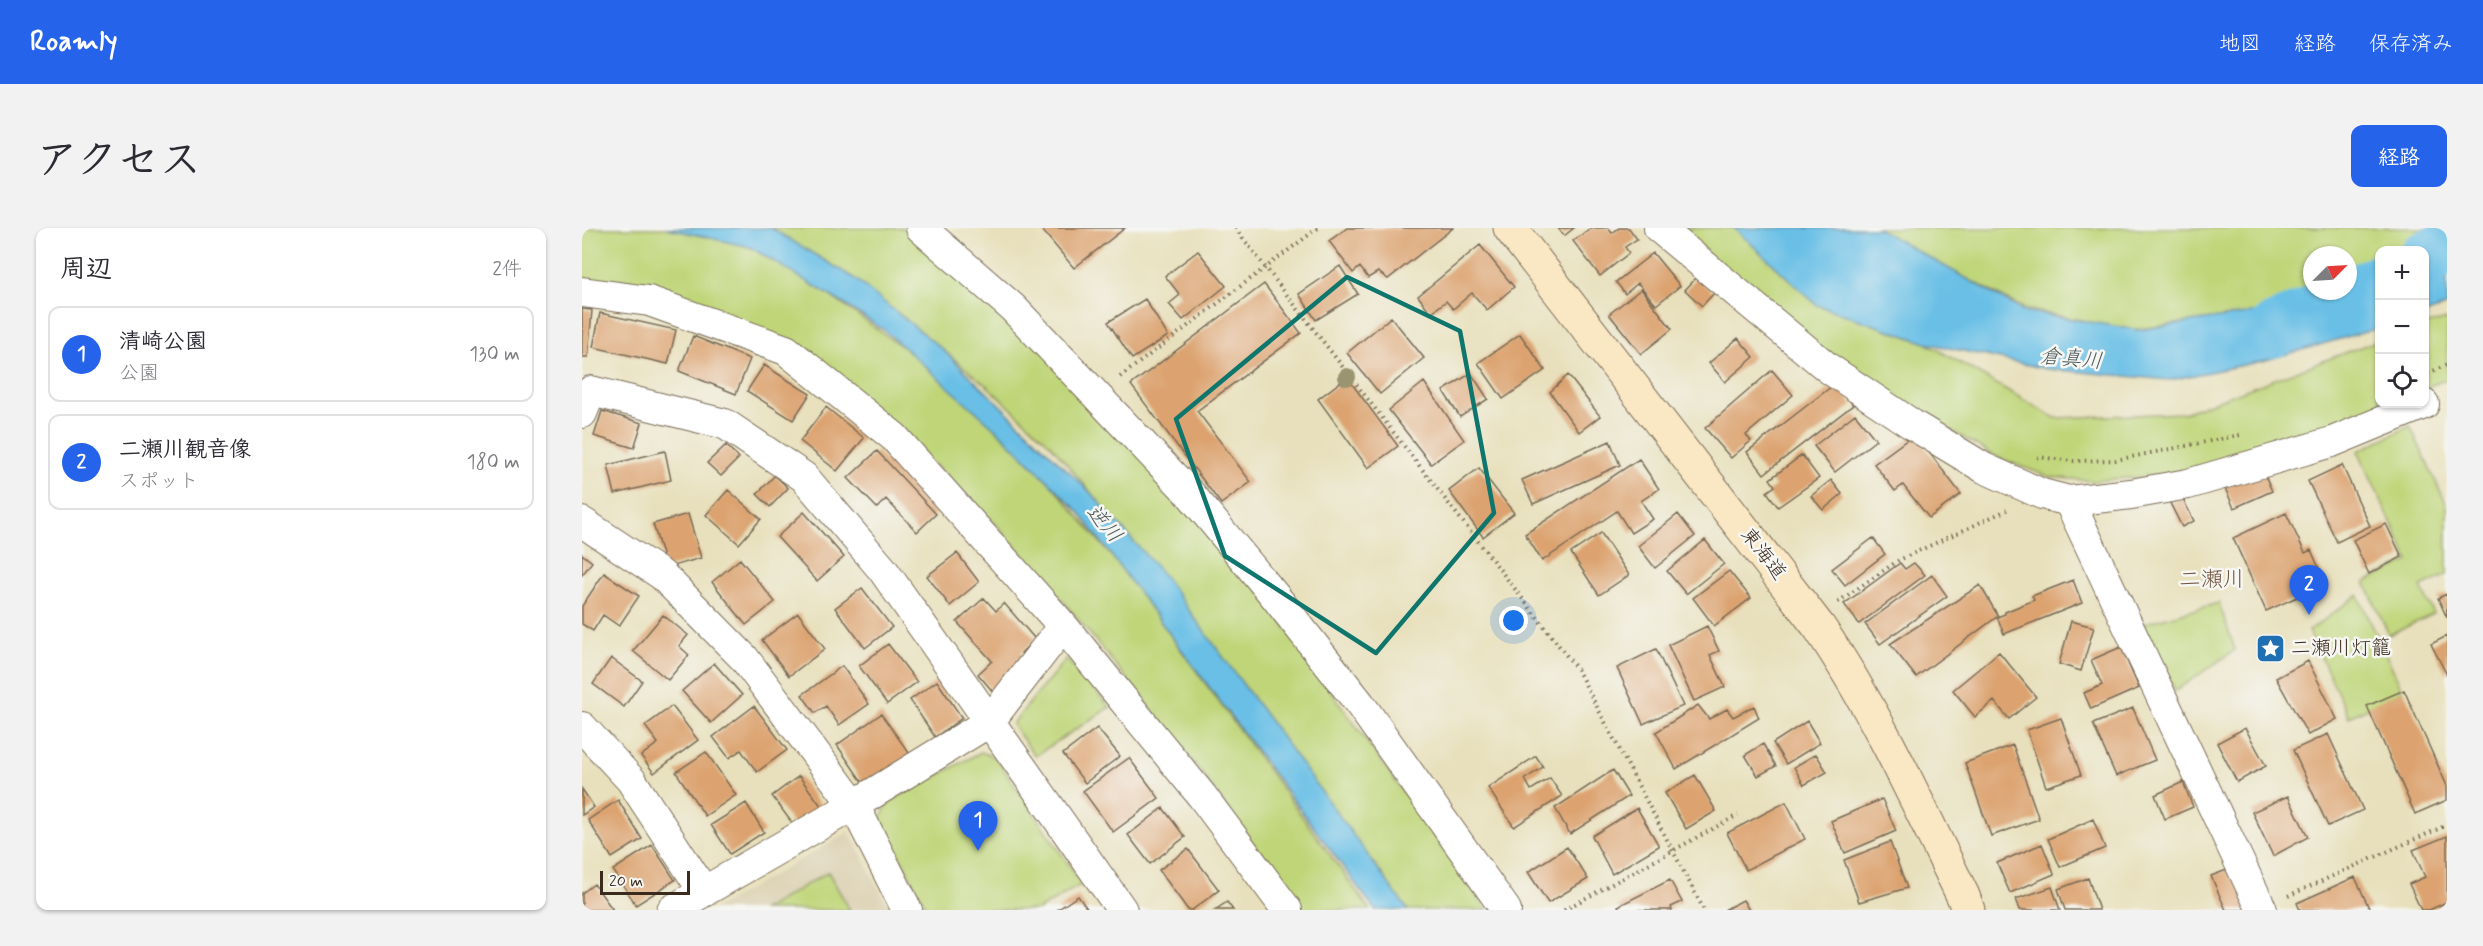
<!DOCTYPE html>
<html lang="ja">
<meta charset="utf-8">
<style>
:root{--surface:#fff;--page:#f2f2f3;--text:#2b2b33;--muted:#7c7c81;--line:#e1e1e2;--accent:#2563eb}
body{margin:0;font-family:Mynerve,"Klee One",sans-serif;background:var(--page);color:var(--text)}
.controls{position:absolute;right:18px;top:18px;display:grid;overflow:hidden;border-radius:12px;box-shadow:0 2px 4px #0004}
.controls button{width:54px;height:54px;display:grid;place-items:center;padding:0;border:0;border-bottom:2px solid var(--line);background:var(--surface);color:var(--text);font:30px sans-serif}
.compass{position:absolute;left:1721px;top:18px;width:54px;height:54px;border-radius:50%;background:var(--surface);box-shadow:0 2px 4px #0004;rotate:66deg}
.scale{position:absolute;left:18px;bottom:15px;width:90px;box-sizing:border-box;padding-left:6px;border:3px solid #3b2a1e;border-top:0;font-size:16px;line-height:21px;white-space:nowrap;color:#3b2a1e;-webkit-text-stroke:4px #f6f6f2;paint-order:stroke}
.you{position:absolute;left:932px;top:393px;width:21px;height:21px;margin:-15px;border:4px solid #fff;border-radius:50%;background:#1a73e8;box-shadow:0 0 0 9px #1a73e833}
.badge{display:grid;place-items:center;width:39px;height:39px;border-radius:50%;background:var(--accent);color:#fff;font-size:20px;font-weight:700}
.pin{position:absolute;translate:-50% -50px;filter:drop-shadow(0 2px 3px #0008)}
.pin::after{content:'';position:absolute;top:32px;width:21px;height:18px;background:inherit;clip-path:polygon(0 0,100% 0,50% 100%)}
.list{margin:0;padding:0;list-style:none}
h2{display:flex;justify-content:space-between;align-items:center;height:78px;margin:0;padding:0 24px;font-size:26px}
h2 small{font-size:20px;font-weight:400;color:var(--muted)}
.list li{display:grid;grid-template-columns:39px 1fr auto;gap:18px;align-items:center;box-sizing:border-box;height:96px;margin:0 12px 12px;padding:0 12px;border:2px solid var(--line);border-radius:12px}
.list b{display:block;font-size:22px;white-space:nowrap}
.list p{margin:0;font-size:20px;white-space:nowrap;color:var(--muted)}
.list em{font-size:20px;font-style:normal;color:var(--muted)}
.icon{flex:none;width:33px;height:33px;fill:none;stroke:currentColor;stroke-width:2;stroke-linecap:round;stroke-linejoin:round}
.map{position:relative;flex:none;width:1865px;height:682px;overflow:hidden;border-radius:12px}
header{display:flex;align-items:center;gap:36px;box-sizing:border-box;height:84px;padding:0 30px;background:var(--accent);color:#fff}
header strong{font-size:28px}
nav{display:flex;gap:33px;margin-inline-start:auto;font-size:21px}
.intro{display:flex;align-items:center;justify-content:space-between;box-sizing:border-box;height:144px;padding:0 36px}
h1{margin:0;font-size:42px}
.button{padding:15px 27px;border-radius:12px;background:var(--accent);color:#fff;font-size:21px;font-weight:700}
main{display:flex;gap:36px;padding:0 36px}
aside{flex:1;background:var(--surface);border-radius:12px;box-shadow:0 2px 4px #0004}
.map>svg:first-child{display:block}
.built{fill:#dbd0b1}
.green{fill:#bfd578;stroke:#7d804b;stroke-width:1.5;fill-rule:evenodd}
.water{fill:#69bfe6;stroke:#527482;stroke-width:1.5}
.lines{fill:none;stroke-linecap:round;stroke-linejoin:round}
.river{stroke:#69bfe6;stroke-width:54}
.building{fill:#dca370}
.minor-casing{stroke:#786a55;stroke-width:32}
.secondary-casing{stroke:#786a55;stroke-width:35}
.path{stroke:#786a55;stroke-width:4;stroke-dasharray:1.5 4.5;stroke-linecap:butt}
.minor{stroke:#fff;stroke-width:30}
.secondary{stroke:#fae7c3;stroke-width:33}
.tree{fill:#9b9471}
.marked{fill:none;stroke:#0f766e;stroke-width:4.5;stroke-linejoin:round}
.labels{text-anchor:middle;dominant-baseline:central;stroke-width:5;stroke-linejoin:round;paint-order:stroke}
.street-label{font-size:20px;fill:#3b2a1e;stroke:#f6f6f2}
.poi-label{font-size:20px;fill:#3b2a1e;stroke:#f6f6f2;text-anchor:start}
.water-label{font-size:21px;font-style:italic;fill:#49575a;stroke:#f6f6f2}
.quarter-label{font-size:22px;fill:#73543b;stroke:#f6f6f2}
</style>
<header>
<strong>Roamly</strong>
<nav><a>地図</a><a>経路</a><a>保存済み</a></nav>
</header>
<div class="intro"><h1>アクセス</h1><a class="button">経路</a></div>
<main>
<aside>
<h2>周辺<small>2件</small></h2>
<ul class="list">
<li><span class="badge">1</span><div><b>清崎公園</b><p>公園</p></div><em>130 m</em></li>
<li><span class="badge">2</span><div><b>二瀬川観音像</b><p>スポット</p></div><em>180 m</em></li>
</ul>
</aside>
<div class="map">
<svg width="1865" height="682" viewBox="0 0 1865 682">
<rect width="100%" height="100%" fill="#f6f6f2"/>
<filter id="ink" filterUnits="userSpaceOnUse"><feTurbulence type="fractalNoise" baseFrequency=".0167" numOctaves="2"/><feDisplacementMap in="SourceGraphic" scale="12" xChannelSelector="R" yChannelSelector="G"/><feConvolveMatrix kernelMatrix="1 2 1 2 8 2 1 2 1" color-interpolation-filters="sRGB"/></filter>
<filter id="wash" filterUnits="userSpaceOnUse"><feTurbulence type="fractalNoise" baseFrequency=".008" numOctaves="4" result="noise"/><feDisplacementMap in="SourceGraphic" scale="24" xChannelSelector="R" yChannelSelector="G"/><feGaussianBlur stdDeviation="1.35" result="paint"/><feColorMatrix in="noise" values="0 0 0 0 0 0 0 0 0 0 0 0 0 0 0 0 0 1.4 0 .05"/><feComposite in="paint" operator="in"/></filter>
<g filter="url(#wash)">
<rect width="100%" height="100%" fill="#e8e0bc"/>
<path class="built" d="M267,604L308,682H131Z"/>
<path class="green" d="M0,0H89L168,19L241,63L356,144L470,257L538,338L788,682H720L599,517L482,374L413,295L316,201L240,137L0,62Z
M177,0H339L610,268L905,682H824L512,268L468,216L405,158L315,84Z
M1094,0H1153L1235,77L1344,115L1473,190L1602,185L1797,112L1798,176H1806L1664,232L1579,247L1510,253L1468,249L1417,230L1301,164L1210,99Z
M1295,0H1865V34L1843,46L1842,22H1798L1797,65L1705,81L1549,102L1443,81L1351,33ZM1730,27H1766V63H1730Z
M1865,91V151L1843,160V97Z
M1828,198L1865,278V347L1839,359L1852,386L1807,407L1783,354L1827,333L1776,223Z
M1776,367L1821,463L1767,489L1727,403Z
M1637,375L1653,422L1593,463L1560,396Z
M484,431L528,479L453,528L430,496Z
M399,524L414,530L500,656L456,682H346L298,591L307,574Z
M246,644L268,682H181Z"/>
<path class="water" d="M84,0H189L272,50L358,119L512,268L582,348L826,682H793L497,284L417,204L302,102L257,73L168,19Z
M1152,0H1295L1442,83L1556,102L1797,66V100L1681,133L1588,152L1465,141L1344,115L1235,77Z
M1865,34V78L1843,86V46Z"/>
<g class="lines">
<path class="river" d="M1842,31L1865,19
M1691,103L1798,53"/>
</g>
<g id="blocks">
<path class="building" d="M463,0H543L492,40L460,2Z
M765,0H871L806,51L796,44L786,50L778,39L771,45L747,13Z
M976,0H992L982,8Z
M1010,0H1026L1030,5L1037,0H1047L1055,11L1043,19L1047,25L1018,48L991,13Z
M898,17L932,59L905,82L890,65L871,81L864,73L849,85L836,68Z
M616,23L644,58L601,92L587,76L598,67L583,48Z
M1071,25L1098,58L1074,77L1056,55L1043,66L1034,54Z
M758,38L776,66L734,92L717,66Z
M1114,50L1132,65L1120,78L1103,62Z
M682,56L719,105L615,183L669,254L639,276L549,157Z
M1059,61L1090,101L1059,126L1027,86Z
M563,71L586,108L550,131L526,94Z
M0,81L10,82L6,129H0Z
M18,85L94,102L86,136L11,119Z
M809,89L842,130L798,166L765,125Z
M938,106L963,142L921,171L896,135Z
M111,108L168,131L154,166L97,143Z
M1156,110L1172,129L1143,154L1127,135Z
M182,137L228,166L211,192L165,163Z
M1190,142L1211,167L1164,207L1169,213L1149,230L1123,200Z
M889,145L906,171L878,189L861,163Z
M986,147L1018,188L997,204L968,164Z
M765,149L816,218L786,240L736,171Z
M842,154L882,212L849,236L807,182Z
M1254,155L1271,177L1182,246L1165,224Z
M244,179L282,210L255,243L218,213Z
M20,183L60,195L52,220L12,208Z
M1273,186L1294,212L1253,244L1232,218Z
M1333,206L1379,266L1347,290L1321,257L1313,263L1292,236Z
M1028,213L1038,237L951,276L940,252Z
M144,217L157,230L139,248L125,235Z
M83,223L89,252L33,266L26,237Z
M295,223L354,286L335,304L304,271L295,280L266,250Z
M1220,227L1237,250L1196,279L1185,264L1193,258L1188,251Z
M1057,231L1077,261L1059,273L1071,291L1049,305L1035,283L960,333L943,306Z
M1760,237L1788,298L1755,314L1726,253Z
M897,240L932,285L901,309L867,263Z
M1680,241L1690,263L1652,280L1642,258Z
M193,247L206,260L188,279L175,266Z
M1249,252L1260,266L1241,282L1229,268Z
M146,262L179,291L157,316L124,287Z
M1600,269L1612,293L1600,299L1588,275Z
M222,284L262,329L235,353L195,309Z
M1704,285L1723,325L1729,322L1744,356L1684,383L1651,310Z
M106,286L119,330L84,340L71,296Z
M1096,286L1113,308L1073,340L1056,318Z
M1804,296L1820,329L1787,346L1771,312Z
M1019,305L1047,347L1017,367L989,325Z
M1291,310L1303,326L1263,357L1250,341Z
M1123,312L1142,336L1104,366L1085,343Z
M375,325L397,354L368,378L345,348Z
M0,326L10,334L0,347Z
M158,331L193,374L164,397L130,354Z
M1318,335L1323,341L1332,335L1343,347L1277,396L1262,376Z
M1147,343L1169,370L1132,398L1111,370Z
M22,345L57,368L37,398L21,387L11,403L0,396V378Z
M1350,347L1365,368L1298,416L1283,396Z
M1491,352L1500,375L1422,406L1415,389L1423,386V384L1452,372L1450,368Z
M1398,357L1416,388L1334,449L1308,416Z
M280,360L310,399L283,420L253,380Z
M1865,366V390L1856,370Z
M402,370L414,383L422,375L453,411L439,425L447,434L412,465L396,446L410,433L375,394Z
M216,385L243,421L207,448L180,412Z
M81,387L106,407L97,418L107,427L86,452L51,423Z
M1489,393L1512,399L1499,443L1477,436Z
M1125,398L1137,423L1128,427L1143,459L1112,473L1086,417Z
M1865,408V447L1849,416Z
M306,416L335,454L305,476L277,438Z
M1539,419L1557,460L1509,481L1502,465L1520,457L1509,432Z
M1074,421L1101,478L1061,496L1035,440Z
M1417,424L1454,469L1427,491L1412,473L1393,489L1371,462Z
M29,430L60,453L42,479L11,456Z
M1726,433L1755,491L1726,507L1694,450Z
M132,435L160,467L129,495L100,463Z
M260,438L287,476L257,497L244,478L233,485L220,467Z
M355,453L380,490L353,509L328,472Z
M1822,462L1865,558V572L1833,586L1785,478Z
M1116,477L1127,491L1145,481L1151,489L1172,478L1177,490L1094,541L1074,504Z
M90,478L116,512L72,545L59,528L76,515L63,498Z
M172,478L205,522L175,544L159,522L147,530L131,509Z
M1551,480L1573,532L1534,548L1511,496Z
M299,486L330,529L285,561L255,517Z
M1479,490L1499,547L1464,559L1445,502Z
M1225,493L1238,515L1204,536L1191,515Z
M515,500L538,528L503,555L481,526Z
M1663,500L1684,538L1655,554L1635,515Z
M1746,506L1781,582L1746,598L1711,522Z
M1181,516L1194,538L1176,548L1163,527Z
M1431,517L1457,591L1409,608L1383,535Z
M124,524L154,567L123,588L94,544Z
M1234,526L1245,544L1222,557L1212,539Z
M954,528L961,539L943,551L949,562L968,550L980,568L932,599L906,560Z
M547,530L577,570L531,604L501,563Z
M1031,542L1047,568L988,606L973,580Z
M1113,547L1134,583L1104,601L1083,565Z
M217,548L240,579L213,599L190,568Z
M1601,554L1611,579L1583,591L1573,567Z
M0,561L12,579L0,587Z
M1706,568L1726,609L1691,628L1670,584Z
M1300,571L1314,603L1263,625L1249,593Z
M36,572L60,611L30,630L6,592Z
M1204,574L1223,611L1164,642L1145,605Z
M164,575L182,604L148,626L129,597Z
M581,580L603,609L568,636L546,607Z
M1055,580L1077,618L1030,646L1010,608Z
M1511,591L1523,620L1478,639L1466,611Z
M1865,608V674L1847,682H1839L1827,656L1843,649L1831,622Z
M1308,614L1325,660L1277,674L1262,632Z
M1460,616L1472,646L1428,665L1415,635Z
M70,617L93,652L54,677L31,642Z
M985,619L1006,651L966,675L946,644Z
M606,621L637,662L610,682H606L577,642Z
M1650,640L1668,682H1644L1629,648Z
M1773,649L1788,682H1718L1715,675Z
M1506,650L1517,682H1483L1476,661Z
M1088,652L1100,674L1089,679L1090,682H1038L1036,678Z
M12,656L31,682H0V665Z
M1470,659L1478,682H1438L1434,671Z
M496,668L506,682H475Z
M1161,672L1167,682H1142Z
M645,674L651,682H633Z"/>
</g>
</g>
<g filter="url(#ink)">
<use href="#blocks" fill-opacity="0" stroke="#786a55" stroke-width="1.5"/>
<g class="lines">
<defs>
<path id="minor" d="M339,0L431,80L610,268L692,367L778,476L924,682
M1077,0L1246,140L1331,197L1402,240L1460,266L1487,273L1549,266L1606,256L1750,214L1842,176
M0,64L67,73L204,122L312,209L481,398L620,568L705,682
M0,185L9,163L143,196L222,249L301,342L540,682
M1487,273L1680,682
M0,294L80,347L162,430L272,577L325,682
M0,499L49,552L122,664
M90,682L272,577L407,494L481,398"/>
<path id="secondary" d="M928,0L1237,399C1294,483 1336,576 1381,668L1386,682"/>
</defs>
<use href="#minor" class="minor-casing"/>
<use href="#secondary" class="secondary-casing"/>
<path class="path" d="M653,0L995,441L1122,682
M1846,145L1865,137
M538,149L736,0
M1455,229L1492,233L1534,232L1658,207
M1256,374L1317,332L1425,282
M1706,668L1865,597
M982,682L1156,587"/>
<use href="#minor" class="minor"/>
<use href="#secondary" class="secondary"/>
</g>
<circle class="tree" cx="765" cy="149" r="9"/>
</g>
<path class="marked" d="M765,49L878,103L912,285L794,425L643,328L594,191Z"/>
<defs>
<symbol id="sight-square" viewBox="-11 -11 22 22"><rect x="-9" y="-9" width="18" height="18" rx="4" fill="#1f6fb2" stroke="#f6f6f2"/><path d="M0-6L1.8-2.2L6-1.7L2.9 1.2L3.7 5.4L0 3.3L-3.7 5.4L-2.9 1.2L-6-1.7L-1.8-2.2Z" fill="#fff"/></symbol>
</defs>
<g fill-rule="evenodd">
<use href="#sight-square" x="1672" y="404" width="33" height="33"/>
</g>
<g class="labels">
<g class="street-label">
<text transform="translate(1181 326) rotate(52)">東海道</text>
</g>
<g class="poi-label">
<text x="1709" y="420">二瀬川灯籠</text>
</g>
<g class="water-label">
<text transform="translate(1489 131) rotate(5)">倉真川</text>
<text transform="translate(522 296) rotate(49)">逆川</text>
</g>
<g class="quarter-label">
<text x="1630" y="352">二瀬川</text>
</g>
</g>
</svg>
<div class="controls">
<button>+</button>
<button>−</button>
<button><svg class="icon" aria-label="locate" viewBox="0 0 24 24"><circle cx="12" cy="12" r="6"/><path d="M12 2v4M12 18v4M2 12h4M18 12h4"/></svg></button>
</div>
<svg class="compass" viewBox="-18 -18 36 36"><path d="M0-13l5 13h-10z" fill="#e53935"/><path d="M0 13l5-13h-10z" fill="#7c7c81"/></svg>
<div class="scale">20 m</div>
<div class="you"></div>
<div class="pin badge" style="left:396px;top:623px">1</div>
<div class="pin badge" style="left:1727px;top:387px">2</div>
</div>
</main>
